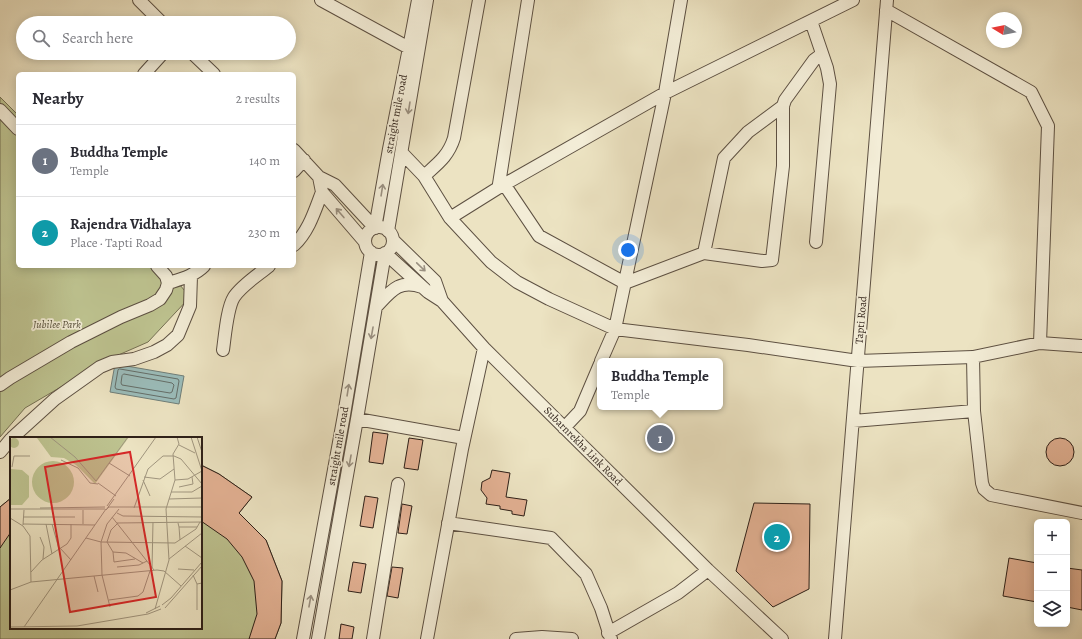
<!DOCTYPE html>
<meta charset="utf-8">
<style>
:root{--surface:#fff;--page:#f2f2f3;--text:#2b2b33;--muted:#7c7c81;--line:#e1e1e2;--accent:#db2777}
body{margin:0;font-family:Alegreya,serif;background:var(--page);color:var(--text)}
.controls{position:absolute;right:12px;bottom:12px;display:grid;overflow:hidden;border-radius:6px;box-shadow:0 2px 10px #0003}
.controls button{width:36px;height:36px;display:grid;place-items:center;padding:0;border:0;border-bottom:1px solid var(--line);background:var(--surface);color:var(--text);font:20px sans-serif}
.compass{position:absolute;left:986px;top:12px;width:36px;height:36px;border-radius:50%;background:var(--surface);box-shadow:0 2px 10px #0003;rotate:280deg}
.you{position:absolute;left:628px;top:250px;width:14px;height:14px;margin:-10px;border:3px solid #fff;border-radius:50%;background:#1a73e8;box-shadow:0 0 0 6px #1a73e833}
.badge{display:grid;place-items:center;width:26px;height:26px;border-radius:50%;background:var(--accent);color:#fff;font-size:13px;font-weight:700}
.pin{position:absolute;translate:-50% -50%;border:2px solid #fff;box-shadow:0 1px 4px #0006}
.popup{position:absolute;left:597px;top:358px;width:126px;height:52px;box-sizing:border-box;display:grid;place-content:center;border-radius:6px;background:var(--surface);filter:drop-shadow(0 1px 3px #0005);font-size:13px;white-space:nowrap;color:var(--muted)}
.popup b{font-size:15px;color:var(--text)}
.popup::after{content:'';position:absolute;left:50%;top:100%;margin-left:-8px;border:8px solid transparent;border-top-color:var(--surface)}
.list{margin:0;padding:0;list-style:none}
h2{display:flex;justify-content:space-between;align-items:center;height:52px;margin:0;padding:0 16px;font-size:17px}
h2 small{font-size:13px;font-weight:400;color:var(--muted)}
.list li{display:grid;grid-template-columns:26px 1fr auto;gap:12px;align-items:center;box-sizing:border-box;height:72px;padding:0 16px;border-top:1px solid var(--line)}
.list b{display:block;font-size:15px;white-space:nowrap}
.list p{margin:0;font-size:13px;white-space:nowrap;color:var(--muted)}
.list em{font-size:13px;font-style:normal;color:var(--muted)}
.icon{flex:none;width:22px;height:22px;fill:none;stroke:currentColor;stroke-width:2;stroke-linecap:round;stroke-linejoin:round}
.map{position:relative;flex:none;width:1082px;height:639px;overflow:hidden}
.search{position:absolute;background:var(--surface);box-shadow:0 2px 10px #0003;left:16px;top:16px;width:280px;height:44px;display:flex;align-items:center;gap:10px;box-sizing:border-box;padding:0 14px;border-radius:22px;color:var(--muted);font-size:15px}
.panel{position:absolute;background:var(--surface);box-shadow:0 2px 10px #0003;left:16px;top:72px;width:280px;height:196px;border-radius:6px}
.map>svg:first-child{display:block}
.green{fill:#bdc28f;stroke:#757053}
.water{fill:#9bbdbb;stroke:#6f7e79}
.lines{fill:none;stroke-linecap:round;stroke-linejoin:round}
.shore{stroke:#646e69;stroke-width:1}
.building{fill:#e2b092;stroke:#2d1f17}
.minor-casing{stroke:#5d5042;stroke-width:14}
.minor{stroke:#f3edd7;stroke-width:12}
.oneway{stroke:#9a9081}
.labels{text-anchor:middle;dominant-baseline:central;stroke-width:3.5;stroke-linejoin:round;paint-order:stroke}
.street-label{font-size:11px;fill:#2d1f17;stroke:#f3edd7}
.park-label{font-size:11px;font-style:italic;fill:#58503b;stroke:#f3edd7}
.inset-road{fill:none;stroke:#a0957e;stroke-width:1}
.view{fill:#d62828;fill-opacity:0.15;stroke:#d62828;stroke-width:2}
.inset-edge{fill:none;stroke:#2d1f17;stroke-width:2}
</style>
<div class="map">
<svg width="1082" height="639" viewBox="0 0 1082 639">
<rect width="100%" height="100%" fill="#ece3c2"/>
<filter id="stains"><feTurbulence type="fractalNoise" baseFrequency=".005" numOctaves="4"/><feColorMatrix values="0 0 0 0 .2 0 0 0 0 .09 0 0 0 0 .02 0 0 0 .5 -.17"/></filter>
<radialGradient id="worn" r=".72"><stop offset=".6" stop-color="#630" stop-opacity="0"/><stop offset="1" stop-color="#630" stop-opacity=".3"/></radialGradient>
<path class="green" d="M0,97L18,115V266H164L190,297L148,342L107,360L25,408L0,437Z
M201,465L219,474L252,497L239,513L266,540L282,581L281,623L275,639H0V507L11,498V628H201Z"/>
<path class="water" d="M115,364L184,376L179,404L110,392Z"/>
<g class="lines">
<path class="shore" d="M120,369L178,379L179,381L176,398L174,399L116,389L115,387L118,370Z
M124,374L172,383L174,385L172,392L170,393L122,385L121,383L122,376Z"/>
</g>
<path class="building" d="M373,432L388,434L383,464L369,462Z
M1046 452a14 14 0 1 1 28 0a14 14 0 1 1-28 0Z
M409,438L423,440L418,470L404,468Z
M201,465L219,474L252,497L239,513L266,540L282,581L281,623L275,639H249L257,614L254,581L242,557L227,539L201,521Z
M492,470L510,473L506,497L527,500L524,516L512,514V511L500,509V506L486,504L487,498L481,490L482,482L490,478Z
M365,496L378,498L373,528L360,526Z
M11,498V532L0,548V507Z
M754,503L810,504L809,589L773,607L736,571Z
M402,504L412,506L407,534L398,533Z
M1009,558L1037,563V602L1003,596Z
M353,562L366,564L361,593L348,591Z
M392,567L403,568L398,598L387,596Z
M1067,568L1082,570V610L1067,607Z
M341,624L354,627L352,639H339Z"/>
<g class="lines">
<defs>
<path id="minor" d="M139,0L162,23
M321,0L409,48
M886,10L1031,92L1048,126L1040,343
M811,21L827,68L830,84L816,242
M192,53L214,74
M144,74L163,53
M0,110L18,129
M294,150L319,177L322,192L365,242
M402,153L424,176L450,218L491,262L517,282L549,299L615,329L748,345L858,361L973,357L1040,343L1082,346
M294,171L304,160
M424,176C437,164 448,157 454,138L479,0
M319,177L335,185L375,228
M500,178L539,236L625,283L704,253L762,261L772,260L783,166V106L785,100L814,60L822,54
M499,184L528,0
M450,218L498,188L665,93L853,0
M365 241a14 14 0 1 1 28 0a14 14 0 1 1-28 0Z
M375,228L389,149L409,48L418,0
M388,231L427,0
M393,240L435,281L442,301
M294,245C309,231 315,210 322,192
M385,253L428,292L442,301L484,348L708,570L782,639
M704,253L724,158L748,132L783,106
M168,283C181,279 194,276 204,266
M376,307C391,291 399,279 422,287
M223,350C225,336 227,308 234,297C242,285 258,275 269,266
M973,357L974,411L982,483L984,489L991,495L1082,513
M601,361L615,329L665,93L681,0
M0,385L10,378L71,342L121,317L150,305L160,299L166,290L168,283L166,276L157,266
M357,419L464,438
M853,421L974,411
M564,428L580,411L600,364
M12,438L55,399L100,367L112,362L134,359L154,352L167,345L178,335L190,306L191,276
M0,452L11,439
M448,523L551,538L586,574L601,608L611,639
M608,633L678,593L708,570
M303,639L344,415L371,252
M318,639L357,419L385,253
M373,639L398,484
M427,639L462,449L484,348
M516,639L542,637L572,639
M835,639L887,0"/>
</defs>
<use href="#minor" class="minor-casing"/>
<use href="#minor" class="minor"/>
</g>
<defs><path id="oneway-shaft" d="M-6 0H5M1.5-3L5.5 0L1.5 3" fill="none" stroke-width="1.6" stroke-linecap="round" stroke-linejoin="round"/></defs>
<g class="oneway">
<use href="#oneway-shaft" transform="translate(409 108) rotate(99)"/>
<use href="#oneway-shaft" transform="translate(382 190) rotate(-81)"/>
<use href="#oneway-shaft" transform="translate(340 213) rotate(-131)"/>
<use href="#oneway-shaft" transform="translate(421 267) rotate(44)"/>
<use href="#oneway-shaft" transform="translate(372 333) rotate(100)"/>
<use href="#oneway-shaft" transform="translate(348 390) rotate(-81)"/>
<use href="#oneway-shaft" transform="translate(350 461) rotate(100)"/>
<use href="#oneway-shaft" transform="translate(310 601) rotate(-80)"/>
</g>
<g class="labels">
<g class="street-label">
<text transform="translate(396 114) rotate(-79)">straight mile road</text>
<text transform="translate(861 320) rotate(-85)">Tapti Road</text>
<text transform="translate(338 446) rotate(-80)">straight mile road</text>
<text transform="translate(583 446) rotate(45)">Subarnrekha Link Road</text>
</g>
<g class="park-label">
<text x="57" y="324">Jubilee Park</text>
</g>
</g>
<g transform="translate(10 437)">
<rect width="192" height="192" fill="#ece3c2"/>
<path d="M119,0L85,47L66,28L54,21L41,20L27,1ZM-1 6a5 5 0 1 1 10 0a5 5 0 1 1-10 0ZM22 45a21 21 0 1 1 42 0a21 21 0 1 1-42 0ZM1,32L12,33L19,39V60L12,68H0Z" fill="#bdc28f"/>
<path class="inset-road" d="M40,0L65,20L86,44L118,0M181,0L192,34M187,0L192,15M169,8L185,16M51,23L68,31L80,46L88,47M99,26L120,39M2,30L4,19H20M134,40L150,42L164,32M133,43L140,59M165,43L178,42L192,34M88,46L106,59M169,50L183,47L182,40M161,55H182L192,49M104,62L96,73L99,70H192M159,62L192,61M97,69L146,0M30,71L95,70M124,71L138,32L153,19H164L171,22L192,47M0,72H95M73,73V87M107,76L113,79L192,80M13,80H65M102,80L144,133M0,81L13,89L20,99L21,145M107,86L192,85M108,86L101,93L97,105L103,115L104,125L125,122M168,86L169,90H187M13,87L85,88M36,87L42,117M42,87L49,112M13,88L14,73M169,90L170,103M30,100L34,110L33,122M76,101L91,105L165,106L186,92L190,85M0,102V176M175,109L192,121M50,111L61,123M103,115L116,116L133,126M159,122L192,96M107,130L129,128L137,124M142,131L143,85M168,132L184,133M21,135L32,123L57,107L61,101V87M183,138L187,147L192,146M84,139L88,155M0,153L21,145L147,133L154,134L171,149M99,163L128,159L133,155L140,134M152,168L161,161L192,125M100,170L92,138L91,105L97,87L109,72M155,171L192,129M145,172L159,123L156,72L165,43L163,17L169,7L167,0M187,173V147M136,176L150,169M0,190L67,189L138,177L151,172M14,190L96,72"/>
<path class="view" d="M120,15L146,160L60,175L35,30Z"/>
<rect width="192" height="192" class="inset-edge"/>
</g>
<rect width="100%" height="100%" filter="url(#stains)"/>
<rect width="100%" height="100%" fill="url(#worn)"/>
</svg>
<div class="controls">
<button>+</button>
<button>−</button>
<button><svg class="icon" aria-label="layers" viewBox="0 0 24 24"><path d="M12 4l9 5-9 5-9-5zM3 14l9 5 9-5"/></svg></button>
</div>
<svg class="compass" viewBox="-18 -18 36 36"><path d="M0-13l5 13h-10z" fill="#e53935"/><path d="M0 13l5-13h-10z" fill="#7c7c81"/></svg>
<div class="you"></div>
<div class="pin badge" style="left:660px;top:438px;background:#6b7280">1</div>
<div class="popup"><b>Buddha Temple</b>Temple</div>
<div class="pin badge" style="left:777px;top:537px;background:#0f9aa8">2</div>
<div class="search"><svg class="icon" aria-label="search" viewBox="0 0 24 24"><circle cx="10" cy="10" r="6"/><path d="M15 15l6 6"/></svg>Search here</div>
<section class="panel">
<h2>Nearby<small>2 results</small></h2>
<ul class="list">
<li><span class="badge" style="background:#6b7280">1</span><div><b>Buddha Temple</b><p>Temple</p></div><em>140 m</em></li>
<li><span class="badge" style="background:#0f9aa8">2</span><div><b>Rajendra Vidhalaya</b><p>Place · Tapti Road</p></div><em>230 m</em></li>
</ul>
</section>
</div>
